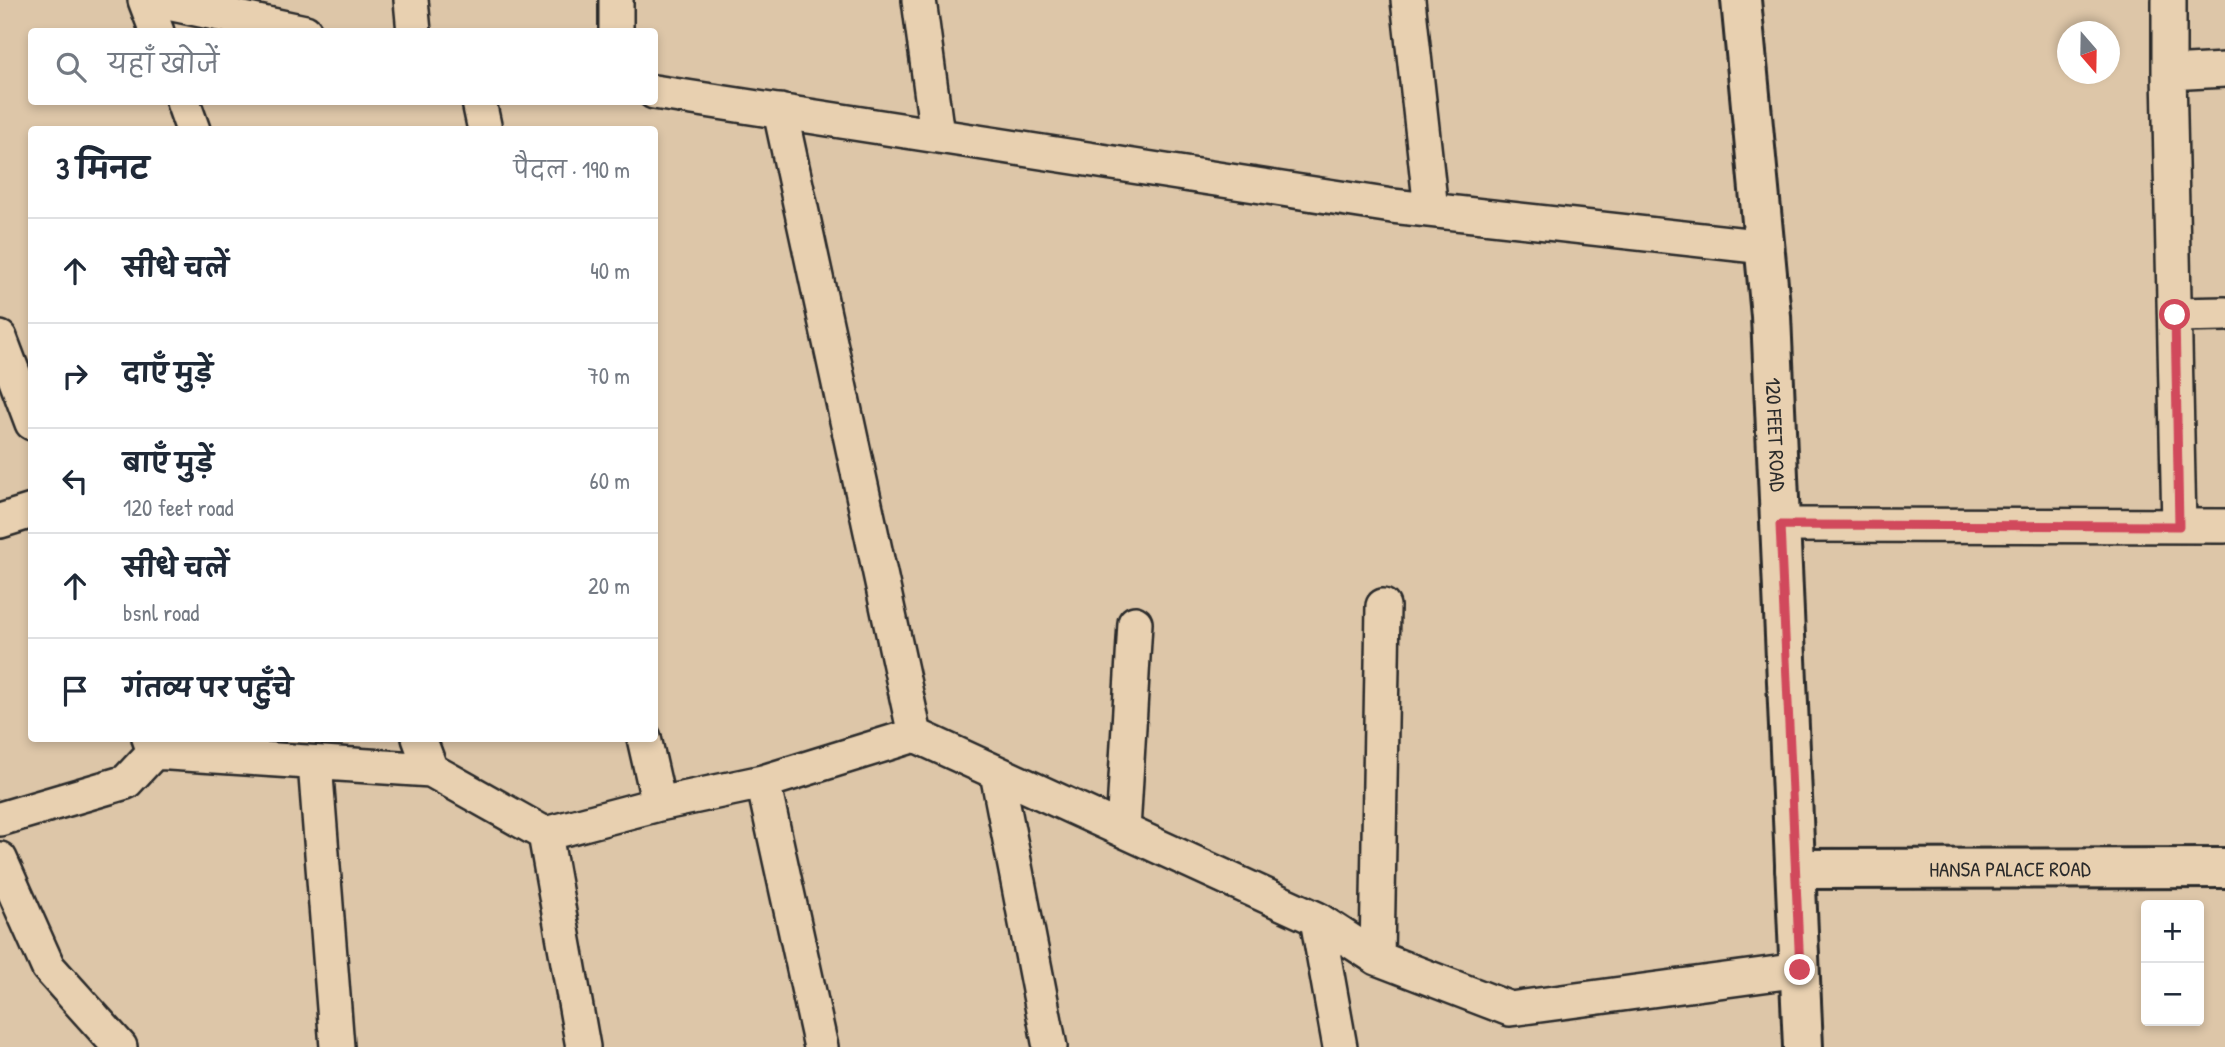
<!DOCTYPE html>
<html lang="hi">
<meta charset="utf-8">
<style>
:root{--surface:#fff;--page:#f2f2f3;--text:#1f2937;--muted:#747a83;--line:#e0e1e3}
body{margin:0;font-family:"Patrick Hand","Playpen Sans Deva",sans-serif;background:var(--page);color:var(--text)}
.controls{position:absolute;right:21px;bottom:21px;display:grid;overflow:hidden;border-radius:7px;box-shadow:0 4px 10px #0003}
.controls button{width:63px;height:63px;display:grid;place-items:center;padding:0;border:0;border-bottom:2px solid var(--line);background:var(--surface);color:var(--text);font:35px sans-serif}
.compass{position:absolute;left:2057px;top:21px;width:63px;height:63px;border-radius:50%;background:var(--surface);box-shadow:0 4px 10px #0003;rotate:160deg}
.stop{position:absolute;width:21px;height:21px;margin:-16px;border:5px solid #d1495b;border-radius:50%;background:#fff}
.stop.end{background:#d1495b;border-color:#fff;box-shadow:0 2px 7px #0008}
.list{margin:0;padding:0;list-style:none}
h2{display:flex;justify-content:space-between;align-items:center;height:91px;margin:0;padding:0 28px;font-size:30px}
h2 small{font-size:23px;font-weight:400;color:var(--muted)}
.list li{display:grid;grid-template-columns:46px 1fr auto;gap:21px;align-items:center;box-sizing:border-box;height:105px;padding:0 28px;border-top:2px solid var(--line)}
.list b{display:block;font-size:26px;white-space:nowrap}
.list p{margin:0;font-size:23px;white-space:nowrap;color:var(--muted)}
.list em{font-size:23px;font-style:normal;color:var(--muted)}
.icon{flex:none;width:38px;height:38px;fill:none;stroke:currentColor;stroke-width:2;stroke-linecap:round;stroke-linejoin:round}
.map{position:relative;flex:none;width:2225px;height:1047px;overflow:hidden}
.search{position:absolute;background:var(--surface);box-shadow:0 4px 10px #0003;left:28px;top:28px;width:630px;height:77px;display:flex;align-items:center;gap:18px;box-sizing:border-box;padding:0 24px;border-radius:7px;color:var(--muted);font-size:26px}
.panel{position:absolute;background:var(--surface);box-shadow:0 4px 10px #0003;left:28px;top:126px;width:630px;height:616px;border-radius:7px}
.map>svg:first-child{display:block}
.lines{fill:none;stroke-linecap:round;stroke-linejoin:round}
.street-casing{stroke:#2b2b2b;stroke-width:38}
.secondary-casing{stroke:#2b2b2b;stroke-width:44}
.street{stroke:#e8d0b0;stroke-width:33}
.secondary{stroke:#e8d0b0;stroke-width:38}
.route{stroke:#d1495b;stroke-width:9}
.labels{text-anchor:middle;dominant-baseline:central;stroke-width:5;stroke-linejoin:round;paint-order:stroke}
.street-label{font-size:21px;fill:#2b2b2b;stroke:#e8d0b0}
</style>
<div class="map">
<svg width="2225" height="1047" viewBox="0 0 2225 1047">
<rect width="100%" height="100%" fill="#ddc6a8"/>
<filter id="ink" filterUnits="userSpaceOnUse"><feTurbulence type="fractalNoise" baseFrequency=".0143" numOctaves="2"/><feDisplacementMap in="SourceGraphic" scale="14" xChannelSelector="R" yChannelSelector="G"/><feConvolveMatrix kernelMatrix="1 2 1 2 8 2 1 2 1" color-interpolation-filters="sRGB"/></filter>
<g filter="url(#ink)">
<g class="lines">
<defs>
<path id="street" d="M145,0L157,32
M154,0L305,32
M411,0L414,32
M616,0V32
M919,0L937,135
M1408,0L1431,210
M2169,0V73
M654,92L1392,206L1765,247
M183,102L193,130
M479,102L485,130
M780,111L915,735L1317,919L1377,958L1510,1009L1800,970
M2175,315L2225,314
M0,338L32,423
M0,521L32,511
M1780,525L2225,526
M2179,526L2169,73L2225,70
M149,738L154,752L431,770
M419,738L431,770L545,834L659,804L763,782L915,735
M644,738L659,804
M315,763L337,1047
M997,773L1050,1047
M763,782L821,1047
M0,819L126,782L154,752
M1123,830L1135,623
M545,834L583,1047
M0,859L48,967L120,1047
M1317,919L1340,1047
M1377,958L1383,606"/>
<g id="secondary">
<path id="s1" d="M1741,0L1771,316L1803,1047"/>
<path id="s2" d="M1795,869L2225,868"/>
</g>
</defs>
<use href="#street" class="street-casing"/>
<use href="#secondary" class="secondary-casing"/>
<use href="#street" class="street"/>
<use href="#secondary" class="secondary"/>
</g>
</g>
<g class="lines" filter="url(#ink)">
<path class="route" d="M1800,970L1780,525L2179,526L2175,315"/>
</g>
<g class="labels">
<g class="street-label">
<text stroke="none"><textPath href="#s1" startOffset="436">120 FEET ROAD</textPath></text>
<text stroke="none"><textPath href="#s2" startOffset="215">HANSA PALACE ROAD</textPath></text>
</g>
</g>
</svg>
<div class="controls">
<button>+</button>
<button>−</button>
</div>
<svg class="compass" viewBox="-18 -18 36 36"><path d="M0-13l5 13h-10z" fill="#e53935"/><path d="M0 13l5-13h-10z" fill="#747a83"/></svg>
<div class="stop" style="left:2175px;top:315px"></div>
<div class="stop end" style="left:1800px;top:970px"></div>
<div class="search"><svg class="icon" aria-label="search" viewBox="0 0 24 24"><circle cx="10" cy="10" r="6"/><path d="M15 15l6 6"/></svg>यहाँ खोजें</div>
<section class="panel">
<h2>3 मिनट<small>पैदल · 190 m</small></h2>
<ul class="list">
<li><svg class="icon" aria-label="ahead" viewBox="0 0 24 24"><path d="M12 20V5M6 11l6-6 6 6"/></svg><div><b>सीधे चलें</b></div><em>40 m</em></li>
<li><svg class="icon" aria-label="right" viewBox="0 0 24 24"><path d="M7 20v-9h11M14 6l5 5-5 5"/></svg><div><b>दाएँ मुड़ें</b></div><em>70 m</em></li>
<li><svg class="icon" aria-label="left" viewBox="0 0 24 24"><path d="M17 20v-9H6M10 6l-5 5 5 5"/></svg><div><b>बाएँ मुड़ें</b><p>120 feet road</p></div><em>60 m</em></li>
<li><svg class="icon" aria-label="ahead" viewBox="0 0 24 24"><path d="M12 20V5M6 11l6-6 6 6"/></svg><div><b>सीधे चलें</b><p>bsnl road</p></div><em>20 m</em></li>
<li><svg class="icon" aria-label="arrive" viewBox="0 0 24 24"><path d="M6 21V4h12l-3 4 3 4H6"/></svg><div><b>गंतव्य पर पहुँचे</b></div></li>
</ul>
</section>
</div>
